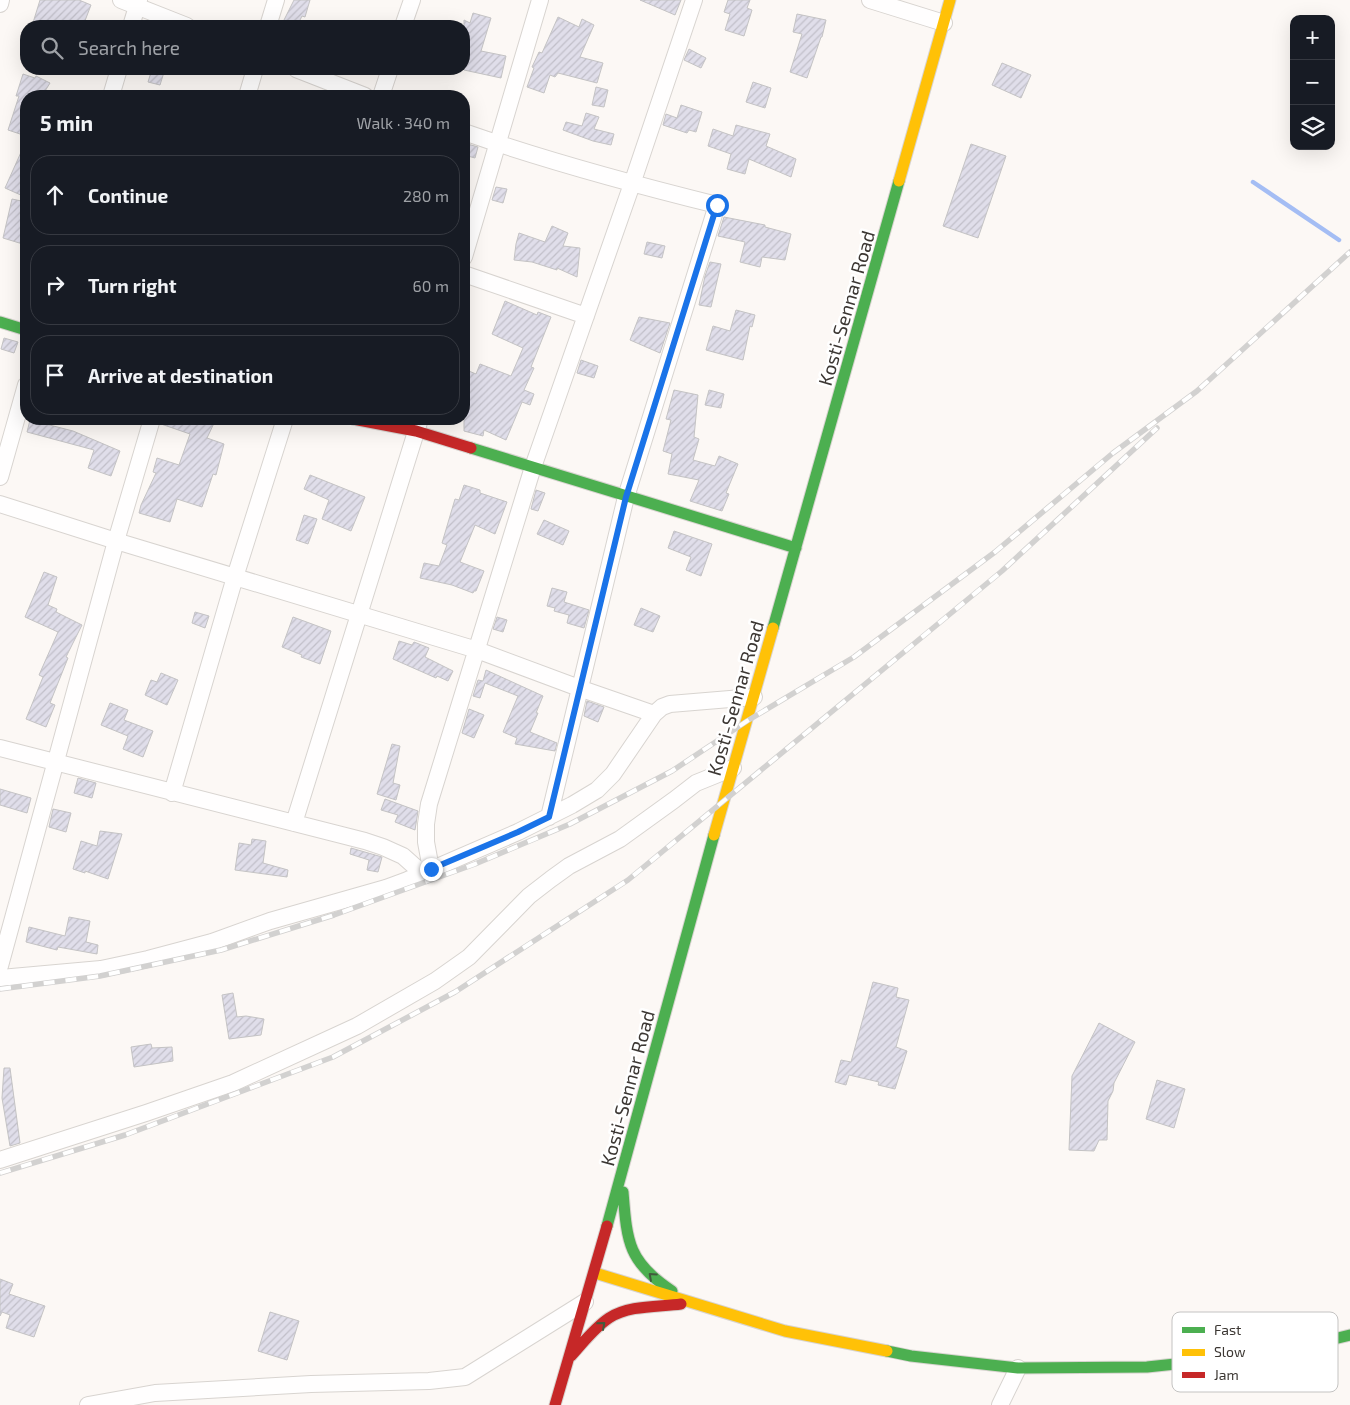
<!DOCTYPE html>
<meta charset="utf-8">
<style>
:root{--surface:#171b24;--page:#20242c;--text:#f1f3f6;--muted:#9ea1a6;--line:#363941}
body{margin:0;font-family:"Exo 2",sans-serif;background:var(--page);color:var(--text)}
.controls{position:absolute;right:15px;top:15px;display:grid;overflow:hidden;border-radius:10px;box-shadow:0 5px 20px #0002}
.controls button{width:45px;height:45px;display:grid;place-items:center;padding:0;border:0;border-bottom:1px solid var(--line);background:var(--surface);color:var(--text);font:25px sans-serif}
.stop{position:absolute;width:15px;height:15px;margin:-11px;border:4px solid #1a73e8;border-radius:50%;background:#fff}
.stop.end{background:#1a73e8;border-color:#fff;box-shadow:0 1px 5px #0008}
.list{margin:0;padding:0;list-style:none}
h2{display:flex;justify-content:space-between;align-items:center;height:65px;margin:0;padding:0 20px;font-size:21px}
h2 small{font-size:16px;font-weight:400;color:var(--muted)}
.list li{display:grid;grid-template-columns:32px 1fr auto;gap:15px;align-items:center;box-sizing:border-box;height:80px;margin:0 10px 10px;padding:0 10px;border:1px solid var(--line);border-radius:20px}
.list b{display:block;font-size:19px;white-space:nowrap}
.list em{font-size:16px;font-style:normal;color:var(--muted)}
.icon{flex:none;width:28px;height:28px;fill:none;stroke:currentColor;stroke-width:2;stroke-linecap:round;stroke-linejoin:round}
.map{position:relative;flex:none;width:1350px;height:1405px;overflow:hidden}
.search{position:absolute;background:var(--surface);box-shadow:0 5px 20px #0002;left:20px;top:20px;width:450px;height:55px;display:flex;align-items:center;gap:12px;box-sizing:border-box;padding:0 18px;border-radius:20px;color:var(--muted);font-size:19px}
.panel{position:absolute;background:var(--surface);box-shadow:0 5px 20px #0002;left:20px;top:90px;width:450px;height:335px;border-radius:20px}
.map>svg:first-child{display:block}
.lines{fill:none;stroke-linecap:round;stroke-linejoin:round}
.stream{stroke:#a4bdf4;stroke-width:4.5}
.building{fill:url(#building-hatch);stroke:#c4c3c4}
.street-casing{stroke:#d8d4d0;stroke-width:18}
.fast-casing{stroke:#d8d4d0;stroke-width:13}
.slow-casing{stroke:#d8d4d0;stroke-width:13}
.jam-casing{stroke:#d8d4d0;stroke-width:13}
.street{stroke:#fffefe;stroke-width:16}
.fast{stroke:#4caf50;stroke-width:11}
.slow{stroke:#ffc107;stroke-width:11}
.jam{stroke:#c62828;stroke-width:11}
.rail-casing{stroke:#d2d1d0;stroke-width:5.5}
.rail{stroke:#fff;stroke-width:4;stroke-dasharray:11;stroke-linecap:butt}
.oneway{stroke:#415b3c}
.route{stroke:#1a73e8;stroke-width:6}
.labels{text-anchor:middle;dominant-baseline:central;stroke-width:5;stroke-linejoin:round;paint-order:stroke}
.street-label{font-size:19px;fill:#3c3733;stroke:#fff}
.key{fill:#fff;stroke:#c4c3c2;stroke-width:1}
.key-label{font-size:14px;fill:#3c3733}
</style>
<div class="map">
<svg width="1350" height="1405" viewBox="0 0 1350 1405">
<defs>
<pattern id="building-hatch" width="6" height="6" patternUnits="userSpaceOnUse" patternTransform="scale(1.25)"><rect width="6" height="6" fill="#e0deea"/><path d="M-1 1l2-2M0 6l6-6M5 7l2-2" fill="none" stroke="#c1bfc9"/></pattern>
</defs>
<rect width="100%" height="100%" fill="#fcf8f5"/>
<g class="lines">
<path class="stream" d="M1253,182L1339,240"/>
</g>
<path class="building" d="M40,0H79L91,5L83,26H32Z
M294,0H310L305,17L302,16L297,26H281Z
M640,0H681L675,15Z
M728,0H750L747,8L752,10L744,36L725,30L730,14L724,12Z
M473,13L491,18L481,51L506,56L501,78L464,70V20L470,23Z
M797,14L826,20L822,37H821L807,78L790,72L802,34L793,32Z
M558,17L579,27L582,19L594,25L580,57L603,63L597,83L558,73L555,77L550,75L544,93L527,87L534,68L532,67L539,52L542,53Z
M689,49L706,58L701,68L684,60Z
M1002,63L1031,75L1021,98L992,85Z
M152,69H165L160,85L148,82Z
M23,74L35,78L36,76L50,83L42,96H26V136L8,130L19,96H16Z
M753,82L771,88L765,108L746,102Z
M596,87L608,90L604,107L592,105Z
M681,105L702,112L696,132L689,130L687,133L663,125L666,114L677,118Z
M586,113L599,117L594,129L614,134L611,145L593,141L563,130L566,122L582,126Z
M736,125L770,134L766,146L796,159L791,177L749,159L745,174L727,169L731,154L708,146L713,129L733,136Z
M26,141V188L23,196L5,188Z
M464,143L478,147L475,158L464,155Z
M971,144L1006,156L978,238L943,226Z
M496,187L507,189L503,203L492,200Z
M12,199L26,202V245L3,238Z
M724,217L765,225V227L791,234L785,260L762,257L760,267L740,262L745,242L718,236Z
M552,226L568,233L563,246L580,248L577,277L557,268V270L532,262L514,260L516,244L519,233L545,242Z
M647,242L665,246L662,258L644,254Z
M710,262L721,264L711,307L699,305L705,276Z
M505,301L537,315L538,312L551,317L531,367L534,368L524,390L534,394L530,405L522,402L506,440L484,430L483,436L464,431V369L476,374L480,364L511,376L523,348L492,334Z
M736,310L755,315L752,327L750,326L743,360L706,350L713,326L730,331Z
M639,317L670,323L660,353L630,340Z
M4,338L18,342L14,353L1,349Z
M581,360L598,366L594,378L577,373Z
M674,390L698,395L694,437L699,439L693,460L715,466L719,456L738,464L726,493L729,494L722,511L690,501L699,480L668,474L672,454L663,451L671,420L666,419Z
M709,390L724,394L721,408L705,405Z
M162,419H216L207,438L224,444L216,475L213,474L202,507L177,499L170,522L139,513L141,505L156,473L153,472L157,458L179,465L190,434L161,424Z
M30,420L73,431L120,451L111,476L88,468L94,450L27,432Z
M310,475L365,497L351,531L322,519L329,500L304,489Z
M464,485L480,490V493L507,502L495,534L475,525L460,562L484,571L476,591H474L473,593L452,585L420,578L424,563L439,566L447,545L442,543L455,499L459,500Z
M536,490L545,493L538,511L531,509Z
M304,515L317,519L308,544L296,540Z
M544,520L569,531L563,545L537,534Z
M674,531L712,544L701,576L686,570L691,557L668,548Z
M44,572L57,577L48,605L57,609L56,612L82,625L66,657L68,658L50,703L55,705L46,727L26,719L43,677L39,675L58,632L25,617Z
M552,588L567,592L564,602L589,610L584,628L567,623L569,615L554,611L555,608L547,606Z
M641,608L660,616L653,632L634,625Z
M195,612L209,616L205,628L192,623Z
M293,617L331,631L320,664L301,657L302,655L282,647Z
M497,617L507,620L503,632L493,629Z
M399,641L412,645L414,642L429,648L425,657L453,671L448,681L437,676L436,678L393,659Z
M486,670L543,696L536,713H538L530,732L557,743L555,751L515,744L517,738L503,732L518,696L485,683L480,698L473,696L478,680L483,681Z
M161,673L178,680L167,705L145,695L151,680L157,682Z
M587,701L604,707L598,722L584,716Z
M110,703L128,710L124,720L153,731L143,757L123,749L128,736L101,725Z
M469,709L484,715L474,738L462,733Z
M392,744L400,746L393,783L400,785L396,800L377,794Z
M78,778L96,783L92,798L74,793Z
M0,789L31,798L27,813L0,805Z
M385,799L418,811L415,830L395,822L398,815L381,810Z
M53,809L71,813L66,832L49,827Z
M100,831L122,834L108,879L85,871V873L73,869L81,841L97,846Z
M252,839L266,841L263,863L288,870L287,877L235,870L239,843L251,845Z
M351,848L382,857L378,872L367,870L369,860L350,854Z
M69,917L90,921L86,942L98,945L97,954L58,947L57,950L26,942L29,927L65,936Z
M873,982L898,988L896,997L909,1000L896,1047L907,1051L895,1089L878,1085L879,1082L849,1075L846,1085L835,1082L841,1060L851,1062Z
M233,993L237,1017L246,1016L264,1019L261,1035L229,1039L222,995Z
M1099,1023L1135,1042L1114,1083L1113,1091L1108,1101L1107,1140H1099L1094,1151L1069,1150L1072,1076Z
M151,1044L152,1048L172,1047L173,1061L134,1067L131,1047Z
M4,1068H10L20,1143L10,1146L2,1098Z
M1157,1080L1185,1089L1174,1128L1146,1119Z
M0,1279L13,1284L9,1294L45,1306L34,1337L6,1328L10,1315L2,1312L0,1316Z
M270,1312L299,1321L287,1360L258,1351Z"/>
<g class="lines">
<defs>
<path id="street" d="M121,0L187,26
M870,0L944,23
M0,4L1,0
M131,26L139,0
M268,26L276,0
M403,26L412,0
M296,69L365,96
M111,96L119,69
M247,96L255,69
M381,96L390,69
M464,132C547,161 632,184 717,205L626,497L549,817
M464,257L540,0
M464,274L586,316
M0,477L26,385
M0,504L116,541L477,650L579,688L654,714
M0,748L365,841L383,847L403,856L422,873
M172,793L235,577L285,419
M294,823L420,419
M431,869L426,842V824L429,804L533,467L632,184L694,0
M0,966L116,541L152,419
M0,978L101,969L148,959L212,942L270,921L386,888L405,881L518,832L572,805L597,790L613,774L654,714L662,707L670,704L754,697
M0,1160L146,1113L233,1083L357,1026L435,981L469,957L529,896L551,879L569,866L620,839L674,800L696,783L733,768
M88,1405L155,1393L311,1384L429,1381L465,1377L585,1302
M1000,1405L1018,1368"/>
<path id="fast" d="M0,322L26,330
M471,448L796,548
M773,628L899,181
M623,1192C627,1242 628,1262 672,1291
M607,1226L714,835
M887,1351L911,1356L1018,1368L1147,1367L1223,1359L1309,1345L1350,1335"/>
<path id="slow" d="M899,181L950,0
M714,835L773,628
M595,1273L785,1331L887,1351"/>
<path id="jam" d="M353,419L416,431L471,448
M571,1356C583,1343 594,1328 609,1318C629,1305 658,1307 681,1304
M555,1405L607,1226"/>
</defs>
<use href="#street" class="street-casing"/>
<use href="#fast" class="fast-casing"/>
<use href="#slow" class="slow-casing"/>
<use href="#jam" class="jam-casing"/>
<use href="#street" class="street"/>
<use href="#fast" class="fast"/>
<use href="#slow" class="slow"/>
<use href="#jam" class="jam"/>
<defs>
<path id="rail" d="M0,989L100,976L221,950L334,915L475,864L570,824L672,771L747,721L854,657L995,552L1113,453L1197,391L1350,252
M0,1173L125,1135L333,1057L455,992L628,880L1002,571L1157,428"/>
</defs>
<use href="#rail" class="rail-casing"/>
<use href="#rail" class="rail"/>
</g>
<defs><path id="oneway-chevron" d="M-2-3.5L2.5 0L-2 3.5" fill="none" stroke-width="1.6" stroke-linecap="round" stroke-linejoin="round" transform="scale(1.25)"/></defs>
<g class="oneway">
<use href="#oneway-chevron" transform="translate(652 1276) rotate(-138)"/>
<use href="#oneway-chevron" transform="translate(602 1325) rotate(-41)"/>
</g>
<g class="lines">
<path class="route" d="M431,869L518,832L549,817L626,497L717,205"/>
</g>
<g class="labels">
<g class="street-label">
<text transform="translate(846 308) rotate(-74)">Kosti-Sennar Road</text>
<text transform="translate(735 698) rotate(-74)">Kosti-Sennar Road</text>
<text transform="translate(627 1088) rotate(-75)">Kosti-Sennar Road</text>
</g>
</g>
<rect x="1172" y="1312" width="166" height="80" rx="8" class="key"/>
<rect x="1182" y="1327" width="23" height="6" fill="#4caf50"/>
<rect x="1182" y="1349" width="23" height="7" fill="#ffc107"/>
<rect x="1182" y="1372" width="23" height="6" fill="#c62828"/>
<g class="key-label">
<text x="1214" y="1335">Fast</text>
<text x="1214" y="1357">Slow</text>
<text x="1214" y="1380">Jam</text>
</g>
</svg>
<div class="controls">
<button>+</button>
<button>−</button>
<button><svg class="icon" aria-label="layers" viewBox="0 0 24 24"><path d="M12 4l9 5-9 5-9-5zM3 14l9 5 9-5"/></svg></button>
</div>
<div class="stop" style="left:717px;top:205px"></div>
<div class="stop end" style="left:431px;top:869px"></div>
<div class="search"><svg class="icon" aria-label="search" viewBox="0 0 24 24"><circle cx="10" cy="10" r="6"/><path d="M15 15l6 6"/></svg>Search here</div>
<section class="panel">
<h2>5 min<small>Walk · 340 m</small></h2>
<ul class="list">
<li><svg class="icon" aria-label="ahead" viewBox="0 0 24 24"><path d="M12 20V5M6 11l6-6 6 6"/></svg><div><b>Continue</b></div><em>280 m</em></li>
<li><svg class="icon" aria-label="right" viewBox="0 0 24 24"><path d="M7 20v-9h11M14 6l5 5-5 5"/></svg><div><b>Turn right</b></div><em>60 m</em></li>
<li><svg class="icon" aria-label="arrive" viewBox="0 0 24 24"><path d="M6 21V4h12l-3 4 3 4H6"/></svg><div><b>Arrive at destination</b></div></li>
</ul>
</section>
</div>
